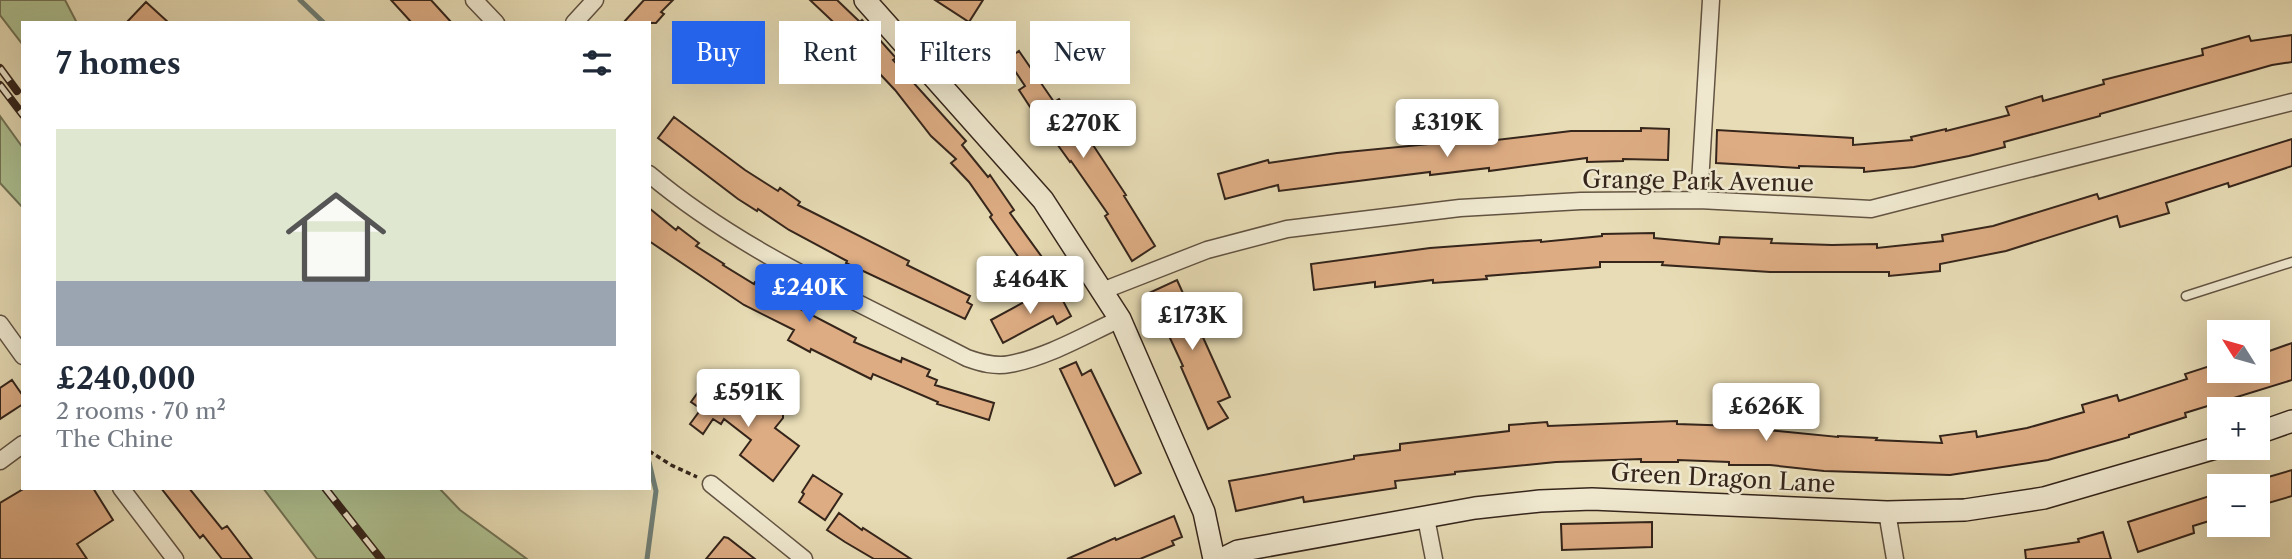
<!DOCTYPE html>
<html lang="en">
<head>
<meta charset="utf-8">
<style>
	body { margin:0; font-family:"Libre Caslon Text",serif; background:#f2f2f3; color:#1f2937; height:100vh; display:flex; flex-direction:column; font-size:26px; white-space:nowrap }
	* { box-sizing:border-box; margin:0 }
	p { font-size:23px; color:#747a83 }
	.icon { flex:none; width:38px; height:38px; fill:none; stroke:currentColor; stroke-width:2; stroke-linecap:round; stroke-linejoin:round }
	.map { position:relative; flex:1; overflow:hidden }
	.sheet { position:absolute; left:21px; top:21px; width:630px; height:469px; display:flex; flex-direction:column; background:#fff; border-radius:0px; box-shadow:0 7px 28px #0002 }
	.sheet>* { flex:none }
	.hud { position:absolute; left:672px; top:21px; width:665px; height:63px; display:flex; gap:14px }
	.needle { width:46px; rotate:307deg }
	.buttons { position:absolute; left:2207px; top:320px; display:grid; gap:14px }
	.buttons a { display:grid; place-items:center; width:63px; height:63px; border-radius:0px; background:#fff; box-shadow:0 7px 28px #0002; font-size:35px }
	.price { position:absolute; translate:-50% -60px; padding:0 16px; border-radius:7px; background:#fff; color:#222; font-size:23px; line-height:46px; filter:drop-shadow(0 2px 4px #0008) }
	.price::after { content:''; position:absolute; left:50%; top:42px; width:21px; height:16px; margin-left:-10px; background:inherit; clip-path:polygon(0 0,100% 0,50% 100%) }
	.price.current { background:#2563eb; color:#fff }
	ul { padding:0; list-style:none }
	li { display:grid; align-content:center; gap:14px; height:371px; padding:0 35px }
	li span { display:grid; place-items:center; height:217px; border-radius:0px; color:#555 }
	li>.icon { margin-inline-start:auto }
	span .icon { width:126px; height:126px; fill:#fffc; stroke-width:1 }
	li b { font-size:30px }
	h2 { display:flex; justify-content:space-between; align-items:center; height:84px; padding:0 35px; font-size:30px }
	.tag { padding:0 24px; border-radius:0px; background:#fff; box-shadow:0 7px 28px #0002; font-size:24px; line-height:63px }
	.tag.current { background:#2563eb; color:#fff }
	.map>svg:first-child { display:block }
</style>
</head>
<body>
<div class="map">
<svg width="2292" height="559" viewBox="0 0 2292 559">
	<rect width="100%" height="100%" fill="#e7dcb5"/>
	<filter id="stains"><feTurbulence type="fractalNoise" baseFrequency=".00286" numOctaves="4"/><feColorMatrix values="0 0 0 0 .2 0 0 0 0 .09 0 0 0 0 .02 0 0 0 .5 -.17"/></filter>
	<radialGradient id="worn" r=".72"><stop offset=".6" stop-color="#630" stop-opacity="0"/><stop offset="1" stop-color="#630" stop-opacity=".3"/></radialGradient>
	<!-- green -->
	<path fill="#afc292" stroke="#727456" stroke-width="2" d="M0,0H65L77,23H23V45L0,15Z
		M0,116L23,148V208L0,183Z
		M263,488H439L460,510L527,559H317Z"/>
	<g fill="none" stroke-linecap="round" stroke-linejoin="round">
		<!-- stream -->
		<path stroke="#707f76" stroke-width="5" d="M300,0L324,23
			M647,559L656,491L649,462"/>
	</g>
	<!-- building -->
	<path fill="#ddac83" stroke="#35251b" stroke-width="2" d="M391,0H431L452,23H412Z
		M644,0H673L661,12L664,14L656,23H623Z
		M810,0H837L860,22L862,20L896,58L893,60L966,141L962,145L988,177L990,175L1014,210L1010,213L1047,264L1031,275L990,217L992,215L969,182L951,163L956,159L931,136L895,90L879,73L877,75L843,37L846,34Z
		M935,0H983L969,22Z
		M146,2L169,23H126Z
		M2292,35V62L2272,65L2100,114V116L2004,142L2005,147L1969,156L1914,167L1864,172V168L1799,166V168L1716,163L1717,130L1853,138V145L1912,140L1911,137L1946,129V131L2009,115L2006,107L2042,96L2043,101L2104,84L2103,80L2203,55L2202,49L2249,36L2251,41Z
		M1019,51L1054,102L1059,99L1093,145L1126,195L1124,196L1155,246L1132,261L1105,216L1108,214L1071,161L1070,162L1047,130L1044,132L1034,118L1036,116L1019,90L1025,86L1007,59Z
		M674,117L745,170L778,191L780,188L800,202L798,205L909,261L907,265L970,296L967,302L972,305L965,319L846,263L847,261L789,230L758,209L757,211L738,199L658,138Z
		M1641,128L1669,129L1668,160L1623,159V161L1587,162V158L1489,171V168L1430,175V172L1279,191L1278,185L1225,199L1218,174L1268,160L1269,163L1337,153L1470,140L1471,143L1571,131H1641Z
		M2292,139V166L2229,187L2228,183L2166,203L2169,213L2120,227L2117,216L2006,251L1940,264V271L1889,276V272H1770L1662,265L1663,262H1600V267L1486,276L1487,279L1433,283V280L1375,287V282L1314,290L1311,264L1430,248L1541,240V242L1602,236V234L1654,233V238L1719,244L1720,237L1772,239L1771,243L1832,245L1877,244V248L1943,241L1942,235L1993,226L2097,194L2099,199Z
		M649,208L676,230L678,227L699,243L696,246L724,264L723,265L754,284L755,282L779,294L777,297L856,338L854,342L901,362L902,358L930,370L927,376L937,380L935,385L994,403L989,420L937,404L938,402L873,374L871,379L811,349L810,352L788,340L794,330L744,305L649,241Z
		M1177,280L1230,397L1218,402L1228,418L1208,429L1181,367L1183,366L1149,293Z
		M1046,290L1052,301L1061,297L1071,316L1057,324L1053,316L1003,343L991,320Z
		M2292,343V380L2185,413L2186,417L2129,435V437L2048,460L1950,475L1824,471L1770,465H1729V462L1678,460V462H1641V459L1556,462L1455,472V474L1395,481L1396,488L1304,502L1303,497L1236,511L1229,481L1354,459V456L1400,450V444L1509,431V425L1547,422L1548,426L1677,421V424L1768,427V430L1838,437V436L1877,438L1876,440L1942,443L1940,436L1976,431L1977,437L2027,428L2084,412L2082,405L2117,395L2119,401L2187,379L2185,374L2219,363V371H2258V355Z
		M1076,362L1082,375L1091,370L1141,473L1115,486L1060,369Z
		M12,380L23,396V404L0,419V388Z
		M704,384L719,395L723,391L754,412L774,403L783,409V418L775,428L799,446L773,481L740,455L751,440L724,419L721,424L713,419L703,434L690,424L701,409L691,402Z
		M2292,470V496L2258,506V480Z
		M813,475L842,494L825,520L799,502L804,494L802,492Z
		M25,488H93L113,520L77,544L87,559H0V503Z
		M161,488H189L222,529L227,526L252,559H222L203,535L200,538Z
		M2219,493V518L2193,526L2194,533L2138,552L2128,522Z
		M839,513L862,530L863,528L911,559H874L845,542L827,530Z
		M1174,516L1182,537L1172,541L1174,545L1140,559H1067L1115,538L1116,540Z
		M1652,522V547L1562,550L1561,524Z
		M2103,532L2111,559H2026L2025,550L2079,542L2078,539Z
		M724,537L728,538L755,559H706Z"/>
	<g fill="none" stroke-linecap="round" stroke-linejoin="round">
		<!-- lane casing -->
		<g stroke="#625342" stroke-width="11">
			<path id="lane" d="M2186,296L2292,262"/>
		</g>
		<!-- street casing -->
		<g stroke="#625342" stroke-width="19">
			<path id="street" d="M474,0L496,23
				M574,23L595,0
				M649,174C743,253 859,302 967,358C981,363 995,367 1010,364C1048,357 1085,335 1120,319
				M1699,200L1711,0
				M1102,291L1207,250L1287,229L1460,208L1581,201L1699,200L1871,209L2292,102
				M0,324L23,356
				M0,461L23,444
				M711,484L804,559
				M121,488L175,559
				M1887,512L1895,559
				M1426,518L1434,559"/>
		</g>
		<!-- secondary casing -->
		<g stroke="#35251b" stroke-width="24">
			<path id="secondary" d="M865,0L1043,200L1120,319L1204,512L1214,559
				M2258,433L2292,421
				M1222,559L1238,551L1475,508L1540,501L1592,499L1887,512L1965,510L2044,498L2219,447"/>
		</g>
		<!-- path -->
		<path stroke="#35251b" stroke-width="3.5" stroke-dasharray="5 3.5" stroke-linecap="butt" d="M649,451L671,465L697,477"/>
		<!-- lane -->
		<use href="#lane" stroke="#efe8cf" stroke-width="8"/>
		<!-- street -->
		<use href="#street" stroke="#efe8cf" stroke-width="16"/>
		<!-- secondary -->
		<use href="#secondary" stroke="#efe8cf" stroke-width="21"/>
		<!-- rail casing -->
		<g stroke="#35251b" stroke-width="8">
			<path id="rail" d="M0,68L17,91
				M0,85L23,115
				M325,488L381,559"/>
		</g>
		<!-- rail -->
		<use href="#rail" stroke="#efe8cf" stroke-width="5" stroke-dasharray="16" stroke-linecap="butt"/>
	</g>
	<g text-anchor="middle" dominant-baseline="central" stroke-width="5" stroke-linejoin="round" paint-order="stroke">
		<!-- street labels -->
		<g font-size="24" fill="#35251b" stroke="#efe8cf">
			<text transform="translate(1698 181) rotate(1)">Grange Park Avenue</text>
			<text transform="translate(1723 478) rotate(3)">Green Dragon Lane</text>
		</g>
	</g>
	<rect width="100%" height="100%" filter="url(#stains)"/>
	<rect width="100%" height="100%" fill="url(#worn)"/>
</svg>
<div class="buttons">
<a><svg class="needle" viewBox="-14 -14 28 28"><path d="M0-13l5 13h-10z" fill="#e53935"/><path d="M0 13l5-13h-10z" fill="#747a83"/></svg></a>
<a>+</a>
<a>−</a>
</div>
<b class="price" style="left:1447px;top:159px">£319K</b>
<b class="price" style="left:1083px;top:160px">£270K</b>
<b class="price" style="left:1030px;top:316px">£464K</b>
<b class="price current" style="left:809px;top:324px">£240K</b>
<b class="price" style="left:1192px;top:352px">£173K</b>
<b class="price" style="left:748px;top:429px">£591K</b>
<b class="price" style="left:1766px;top:443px">£626K</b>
<div class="hud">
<a class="tag current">Buy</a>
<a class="tag">Rent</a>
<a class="tag">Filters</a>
<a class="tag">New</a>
</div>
<section class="sheet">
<h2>7 homes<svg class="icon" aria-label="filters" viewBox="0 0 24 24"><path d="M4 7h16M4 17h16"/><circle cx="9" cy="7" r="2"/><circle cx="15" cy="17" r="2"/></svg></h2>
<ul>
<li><span style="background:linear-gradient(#dfe7d0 70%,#9aa5b1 0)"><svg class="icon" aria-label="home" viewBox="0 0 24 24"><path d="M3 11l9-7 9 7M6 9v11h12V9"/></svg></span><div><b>£240,000</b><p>2 rooms · 70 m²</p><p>The Chine</p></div></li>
</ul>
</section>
</div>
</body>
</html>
